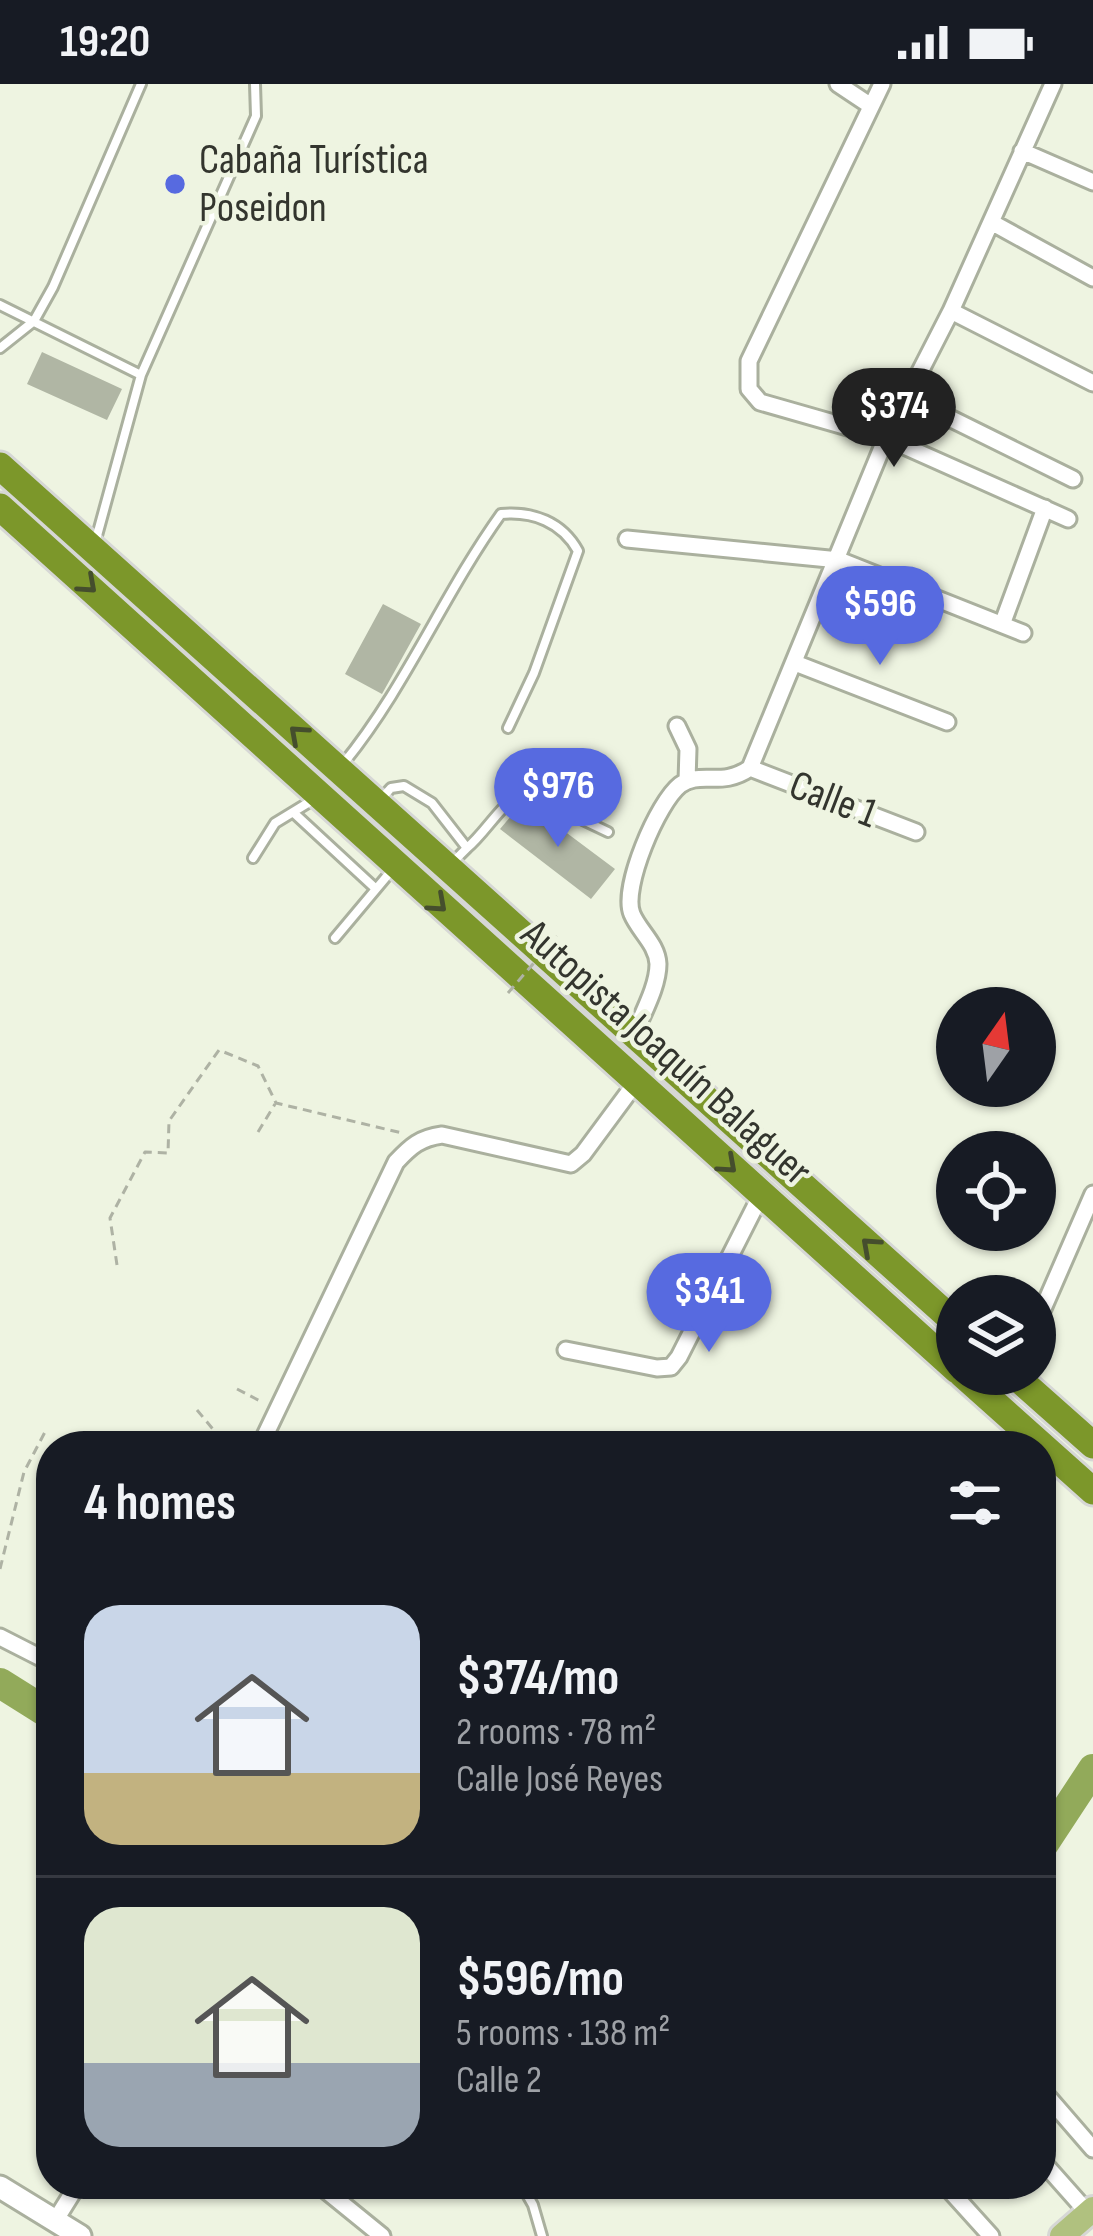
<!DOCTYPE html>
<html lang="en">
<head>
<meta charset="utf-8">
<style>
	body { margin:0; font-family:"Sofia Sans Condensed",sans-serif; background:#242831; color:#f1f3f6; height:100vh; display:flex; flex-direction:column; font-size:45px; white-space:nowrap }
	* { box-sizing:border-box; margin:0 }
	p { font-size:39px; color:#9ea1a6 }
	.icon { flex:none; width:66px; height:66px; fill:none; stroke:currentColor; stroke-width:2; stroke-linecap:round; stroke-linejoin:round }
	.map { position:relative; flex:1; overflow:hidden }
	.side { position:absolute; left:36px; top:1347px; width:1020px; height:768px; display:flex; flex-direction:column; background:#171b24; border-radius:48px; box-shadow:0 3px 9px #0004 }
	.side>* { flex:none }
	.needle { width:78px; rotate:14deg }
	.tools { position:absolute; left:936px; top:903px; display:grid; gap:24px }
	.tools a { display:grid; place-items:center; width:120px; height:120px; border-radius:50%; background:#171b24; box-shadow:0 3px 9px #0004; font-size:60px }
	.price { position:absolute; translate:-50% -102px; padding:0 27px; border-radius:42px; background:#576ae0; color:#fff; font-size:39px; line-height:78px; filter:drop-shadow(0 3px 6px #0008) }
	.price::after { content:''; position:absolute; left:50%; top:72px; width:36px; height:27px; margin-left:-18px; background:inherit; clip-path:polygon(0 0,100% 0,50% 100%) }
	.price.active { background:#222; color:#fff }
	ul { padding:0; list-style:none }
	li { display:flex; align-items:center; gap:36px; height:300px; padding:0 48px }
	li+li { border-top:3px solid #363941 }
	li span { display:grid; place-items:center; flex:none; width:336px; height:240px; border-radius:36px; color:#555 }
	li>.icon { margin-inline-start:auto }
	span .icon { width:144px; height:144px; fill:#fffc; stroke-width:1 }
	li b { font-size:51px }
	h2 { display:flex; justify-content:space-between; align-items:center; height:144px; padding:0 48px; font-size:51px }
	.status { display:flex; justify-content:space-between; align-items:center; height:84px; padding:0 60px; background:#171b24; direction:ltr }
	.status svg { height:33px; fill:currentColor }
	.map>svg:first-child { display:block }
</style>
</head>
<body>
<div class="status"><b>19:20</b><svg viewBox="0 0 49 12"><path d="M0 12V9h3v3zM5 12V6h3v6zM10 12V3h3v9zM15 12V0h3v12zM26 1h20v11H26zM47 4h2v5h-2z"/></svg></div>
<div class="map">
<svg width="1093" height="2152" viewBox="0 0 1093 2152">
	<rect width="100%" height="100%" fill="#eef4e1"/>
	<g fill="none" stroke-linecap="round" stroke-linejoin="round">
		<!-- river -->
		<path stroke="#92aa5a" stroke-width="30" d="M0,1599L51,1631
			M1041,1764L1093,1685"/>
	</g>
	<!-- building -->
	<path fill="#b0b6a4" d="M42,268L122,305L107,336L27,300Z
		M383,520L421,540L382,610L345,590Z
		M524,717L615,785L591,815L500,745Z"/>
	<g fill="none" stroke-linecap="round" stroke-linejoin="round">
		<!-- service casing -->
		<g stroke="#aab09e" stroke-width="14">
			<path id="service" d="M0,221L141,291
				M0,264L34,237L53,203L141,0
				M95,459L141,291L256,32L255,0
				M343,680C406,603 443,511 501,430C533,427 562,438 578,467L534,589L508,644
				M380,716L391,704L404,702L432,719L467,764L452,779
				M295,730L375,804
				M467,764C487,747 501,719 524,708L608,748
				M253,774L275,739L316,714
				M335,854L392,786
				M391,2100L423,2107L437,2100
				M521,2100L533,2121L542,2152"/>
		</g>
		<!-- minor casing -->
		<g stroke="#aab09e" stroke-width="21">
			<path id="minor" d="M838,0L871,22
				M882,0L749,277V305L760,318L886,354L1068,435
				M1022,67L1093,98
				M991,138L1093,194
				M951,227L1093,299
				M907,313L1073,395
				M627,455L839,476L1023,549
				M1003,538L1045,424
				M795,579L947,638
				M677,642L688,665L687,697
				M750,684L916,748
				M634,951C642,930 658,903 658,880C657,860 639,847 632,830C621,804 658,718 680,701C700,686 722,704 750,684L886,354L951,227L1053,0
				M1035,1243L1093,1110
				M566,1266L657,1284L671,1283L679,1273L761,1111
				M260,1362L396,1078C411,1062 420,1054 442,1051L571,1080L583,1070L637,997
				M0,1553L51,1579
				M1041,2005L1093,2065
				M1041,2076L1088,2129
				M318,2100L382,2152
				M944,2100L991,2152
				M55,2137L78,2100"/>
		</g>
		<!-- secondary casing -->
		<g stroke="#aab09e" stroke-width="27">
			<path id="secondary" d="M0,2103L80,2152"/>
		</g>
		<!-- primary casing -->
		<g stroke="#d6d7d5" stroke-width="30">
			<path id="primary" d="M1062,2152L1093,2125"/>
		</g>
		<!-- motorway casing -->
		<g stroke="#d6d7d5" stroke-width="33">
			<path id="motorway" d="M0,382L957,1240
				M0,423L957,1286
				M962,1290L1093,1407
				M1013,1290L1093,1361"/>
		</g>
		<!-- path -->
		<path stroke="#aeb2a4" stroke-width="3" stroke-dasharray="9 6" stroke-linecap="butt" d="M258,1048L275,1020
			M117,1181L110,1134L145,1068L168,1069L169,1037L219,966L258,982L276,1019L402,1049
			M237,1305L262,1318
			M197,1326L227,1362
			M0,1485L24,1388L46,1346"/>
		<!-- service -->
		<use href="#service" stroke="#fff" stroke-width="8"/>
		<!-- minor -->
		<use href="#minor" stroke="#fff" stroke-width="15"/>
		<!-- secondary -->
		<use href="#secondary" stroke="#fff" stroke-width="21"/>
		<!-- primary -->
		<use href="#primary" stroke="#b0c17f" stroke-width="24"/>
		<!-- motorway -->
		<use href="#motorway" stroke="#7c972a" stroke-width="27"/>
		<!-- path-bridge -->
		<path stroke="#aeb2a4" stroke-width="3" stroke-dasharray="9 6" stroke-linecap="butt" d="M508,909L557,852"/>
	</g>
	<!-- one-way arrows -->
	<defs><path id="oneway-chevron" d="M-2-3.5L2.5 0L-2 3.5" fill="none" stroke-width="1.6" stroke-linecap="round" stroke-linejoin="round" transform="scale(3)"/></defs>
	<g stroke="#454e2d">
		<use href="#oneway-chevron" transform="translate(88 501) rotate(42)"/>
		<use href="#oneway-chevron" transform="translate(298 650) rotate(-138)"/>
		<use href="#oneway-chevron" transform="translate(438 820) rotate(42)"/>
		<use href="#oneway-chevron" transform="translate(728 1081) rotate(42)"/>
		<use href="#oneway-chevron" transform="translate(870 1162) rotate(-138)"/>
	</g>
	<!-- markers -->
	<circle fill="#576ae0" stroke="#eef4e1" stroke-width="4.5" cx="175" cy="100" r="12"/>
	<g text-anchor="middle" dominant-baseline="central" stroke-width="9" stroke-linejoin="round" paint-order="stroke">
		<!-- poi labels -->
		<g font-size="42" fill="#33352e" stroke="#eef4e1" text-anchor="start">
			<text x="199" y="76">Cabaña Turística<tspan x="199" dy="48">Poseidon</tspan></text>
		</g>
		<!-- street labels -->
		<g font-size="42" fill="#33352e" stroke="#eef4e1">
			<text transform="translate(833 716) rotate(21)">Calle 1</text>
			<text transform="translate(666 969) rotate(42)">Autopista Joaquín Balaguer</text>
		</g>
	</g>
</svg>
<div class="tools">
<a><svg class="needle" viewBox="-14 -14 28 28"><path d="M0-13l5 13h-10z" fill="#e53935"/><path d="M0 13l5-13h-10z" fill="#9ea1a6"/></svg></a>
<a><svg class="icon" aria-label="locate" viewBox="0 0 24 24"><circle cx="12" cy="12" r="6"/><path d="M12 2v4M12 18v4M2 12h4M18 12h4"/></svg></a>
<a><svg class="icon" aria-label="layers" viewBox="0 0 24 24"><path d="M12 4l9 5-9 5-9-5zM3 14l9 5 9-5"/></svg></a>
</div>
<b class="price active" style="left:894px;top:386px">$374</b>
<b class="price" style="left:880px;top:584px">$596</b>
<b class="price" style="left:558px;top:766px">$976</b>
<b class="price" style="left:709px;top:1271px">$341</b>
<section class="side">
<h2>4 homes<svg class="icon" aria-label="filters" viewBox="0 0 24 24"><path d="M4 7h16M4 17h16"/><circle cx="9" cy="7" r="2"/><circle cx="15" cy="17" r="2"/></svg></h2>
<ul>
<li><span style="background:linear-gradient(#c9d6e8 70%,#c2b280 0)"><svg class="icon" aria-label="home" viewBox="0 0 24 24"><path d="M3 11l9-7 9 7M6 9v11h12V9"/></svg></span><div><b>$374/mo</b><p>2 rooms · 78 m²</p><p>Calle José Reyes</p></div></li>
<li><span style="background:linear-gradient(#dfe7d0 65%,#9aa5b1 0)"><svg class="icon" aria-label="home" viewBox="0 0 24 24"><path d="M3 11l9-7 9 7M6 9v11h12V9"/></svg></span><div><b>$596/mo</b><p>5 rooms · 138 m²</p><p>Calle 2</p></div></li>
</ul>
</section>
</div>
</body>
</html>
